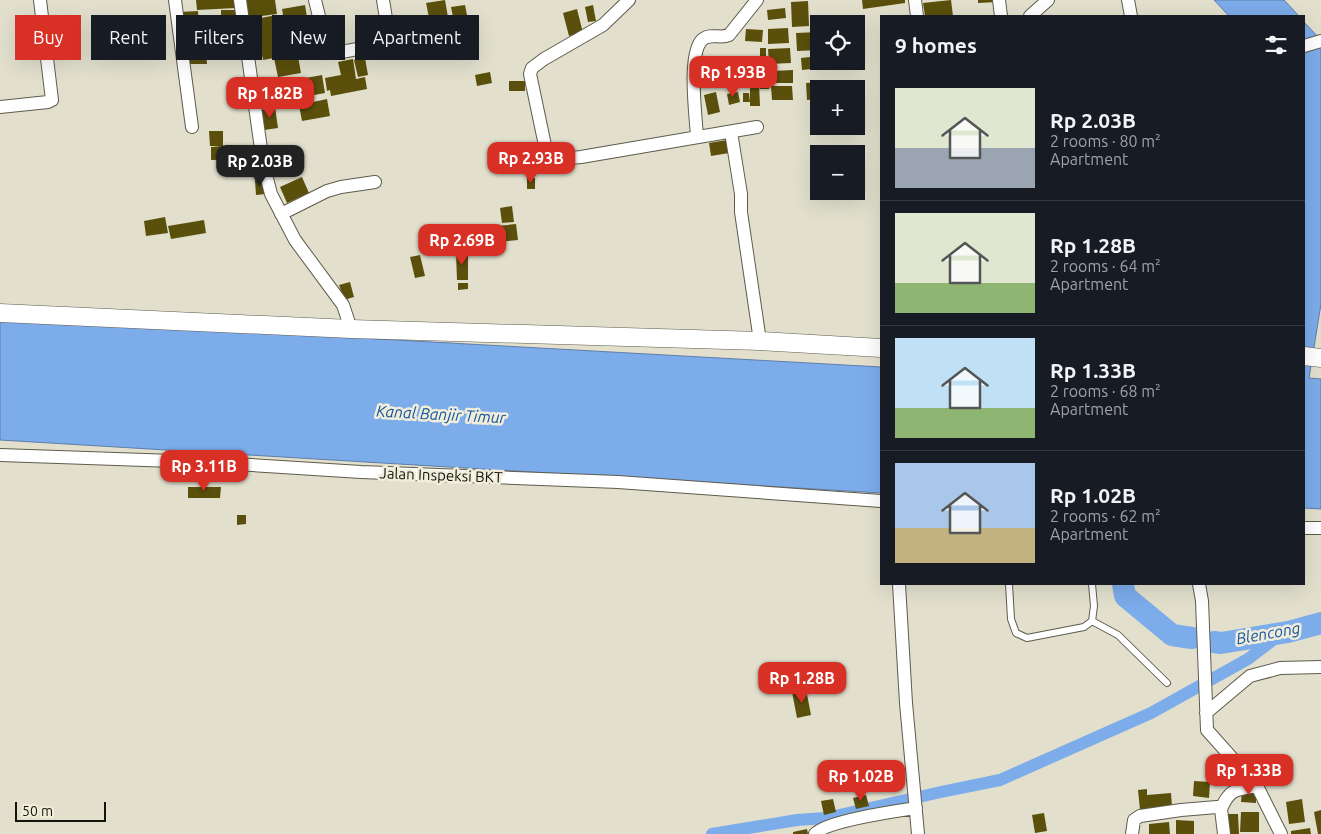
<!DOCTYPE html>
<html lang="en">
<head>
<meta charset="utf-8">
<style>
	body { margin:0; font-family:Ubuntu,sans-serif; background:#20242c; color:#f1f3f6; height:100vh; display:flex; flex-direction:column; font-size:19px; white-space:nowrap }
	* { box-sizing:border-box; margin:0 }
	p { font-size:16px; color:#9ea1a6 }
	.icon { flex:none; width:28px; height:28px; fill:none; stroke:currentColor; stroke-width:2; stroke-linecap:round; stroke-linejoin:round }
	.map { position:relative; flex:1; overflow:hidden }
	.side { position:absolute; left:880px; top:15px; width:425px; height:570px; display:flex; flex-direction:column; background:#171b24; border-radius:0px; box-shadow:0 5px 20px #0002 }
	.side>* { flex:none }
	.guide { position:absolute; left:15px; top:15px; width:475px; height:45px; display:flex; gap:10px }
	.controls { position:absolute; left:810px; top:15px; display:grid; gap:10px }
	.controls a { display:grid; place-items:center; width:55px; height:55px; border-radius:0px; background:#171b24; box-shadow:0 5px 20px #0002; font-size:25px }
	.scale { position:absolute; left:15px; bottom:12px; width:91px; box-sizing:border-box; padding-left:5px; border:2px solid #14130d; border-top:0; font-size:14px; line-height:18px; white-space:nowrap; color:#14130d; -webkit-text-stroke:4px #f0edda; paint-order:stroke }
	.price { position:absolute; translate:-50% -42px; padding:0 11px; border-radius:10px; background:#d93025; color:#fff; font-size:16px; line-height:32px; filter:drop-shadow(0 1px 2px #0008) }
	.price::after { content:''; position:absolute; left:50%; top:30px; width:15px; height:11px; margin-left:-8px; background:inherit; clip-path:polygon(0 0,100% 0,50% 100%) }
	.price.current { background:#222; color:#fff }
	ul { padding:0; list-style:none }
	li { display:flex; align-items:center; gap:15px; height:125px; padding:0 15px }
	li+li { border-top:1px solid #363941 }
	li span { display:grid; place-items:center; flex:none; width:140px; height:100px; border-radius:0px; color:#555 }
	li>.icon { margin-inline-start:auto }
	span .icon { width:60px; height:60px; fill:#fffc; stroke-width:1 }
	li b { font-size:21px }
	h2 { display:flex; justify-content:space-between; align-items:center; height:60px; padding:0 15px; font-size:21px }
	.chip { padding:0 18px; border-radius:0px; background:#171b24; box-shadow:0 5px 20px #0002; font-size:18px; line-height:45px }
	.chip.current { background:#d93025; color:#fff }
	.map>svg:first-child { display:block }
</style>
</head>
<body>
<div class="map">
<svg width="1321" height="834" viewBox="0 0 1321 834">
	<rect width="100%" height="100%" fill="#e2e0cd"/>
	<!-- water -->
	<path fill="#7cacea" stroke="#5d7ea8" d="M1214,0H1284L1299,16H1229Z
		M1304,22L1321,40V304L1309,378L1321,379V509L1304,508Z
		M0,318L881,367V493L0,440Z"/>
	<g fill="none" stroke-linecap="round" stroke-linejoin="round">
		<!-- canal -->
		<path stroke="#7cacea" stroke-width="12" d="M712,834L797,820L826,818L941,792L1000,780L1151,713L1248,659L1282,633"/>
		<!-- river -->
		<path stroke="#7cacea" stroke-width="22" d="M1123,584L1125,596L1172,635L1192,638
			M1214,642L1221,643L1288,632L1321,623"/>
	</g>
	<!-- building -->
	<path fill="#5a500c" d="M196,0H236V8L197,10Z
		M245,0H275L277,14L247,18Z
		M445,0L449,23L431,27L426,3Z
		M862,0H905V3L863,9Z
		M951,0L953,16H925L923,3Z
		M978,0H997V2L978,3Z
		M808,1L809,26L792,27L791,2Z
		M305,5L308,23L285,27L282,9Z
		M465,5L470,30L456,32L451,7Z
		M593,5L596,21L588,22L585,7Z
		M785,8L786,18L768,20L767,10Z
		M577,9L583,33L569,36L563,13Z
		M221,10H240V24L221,25L222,48H204L202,18H221Z
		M198,11L199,26L181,27L180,12Z
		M277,15L283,54L297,51L301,73L278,77L274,58L263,60L255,19Z
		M242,27L243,46H226L225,28Z
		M304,27L306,43L287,46L284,30Z
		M201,28L202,47L184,48L183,29Z
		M788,28L789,43L768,44V29Z
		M746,29L763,30L762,42L745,41Z
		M818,32L819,50L797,51L796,33Z
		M760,48H766V63H760Z
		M790,48L791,63L769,64L768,49Z
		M188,51H206L207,64H188Z
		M819,56L821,68L802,70L801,58Z
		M365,58L368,75L358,77L354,60Z
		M353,59L356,79L365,77L367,89L331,96L330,90L327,91L325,78L341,75L338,62Z
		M793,70V83H772V71Z
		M490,72L492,83L477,86L475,75Z
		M761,72H770L769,89H760Z
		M322,75L325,93L298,98L295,80Z
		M509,81H525V91H509Z
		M823,82L824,89H819V99L807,100L806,83Z
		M750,83H759L760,106H750Z
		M771,86H792L793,100H772Z
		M716,92L720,112L708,115L704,95Z
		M738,92L740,102L729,105L727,94Z
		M743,93H749L750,102H743Z
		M327,99L330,116L302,121L299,105Z
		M275,107L278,128L264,130L261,110Z
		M209,131H223V146H210Z
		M727,140L729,153L711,156L709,143Z
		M222,146L223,157V146H258V159L211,160V147Z
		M539,157L541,168L524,171L522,160Z
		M302,177L309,193L287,203L280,187Z
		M527,178H535V189H527Z
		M264,179L266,194L256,195L255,180Z
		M512,206L514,222L502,223L500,208Z
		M165,217L168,233L146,236L144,221Z
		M204,220L206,233L171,239L168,226Z
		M516,224L518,240L499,242L497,226Z
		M479,230L480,246L457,248L456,232Z
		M456,253H468V280H457Z
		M420,255L425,276L415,278L410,257Z
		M350,282L354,297L344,300L339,285Z
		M458,283H468V289L458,290Z
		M188,487H221L220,498H188Z
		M237,515H246V524L237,525Z
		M806,689L811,715L797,718L792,692Z
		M1194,781L1210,782L1209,798L1193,796Z
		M1147,789V795L1171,793L1172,807L1140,810L1138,790Z
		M1242,790H1256V803L1241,802Z
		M866,795L869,806L856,809L853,798Z
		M833,799L836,812L824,815L821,801Z
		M1302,799L1305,822L1289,824L1286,802Z
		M1321,810V834H1318L1314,812Z
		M1241,812H1259V832H1240Z
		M1044,813L1047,831L1035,833L1032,815Z
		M1227,814H1238L1239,834H1227Z
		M1176,820L1194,821V834H1176Z
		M1169,822L1170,834H1149V824Z
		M1310,828L1311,834H1291V831Z
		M807,829L808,834H793V832Z"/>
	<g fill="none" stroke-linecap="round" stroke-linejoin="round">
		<!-- lane casing -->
		<g stroke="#5e5b4c" stroke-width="8">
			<path id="lane" d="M1009,584L1011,619L1016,633L1027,638L1084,627L1092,621L1118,635L1167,683
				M1092,621L1094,606L1092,584"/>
		</g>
		<!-- street casing -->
		<g stroke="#5e5b4c" stroke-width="14">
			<path id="street" d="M175,0L192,127
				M240,0L263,163L271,194L295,240L343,305L351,329
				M315,0L328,53H336L453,31
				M383,0L390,43
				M629,0L603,25L544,59L532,68L530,74L547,155L560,159L581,157L757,127
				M915,0L917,16
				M999,0L1001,16
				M1128,0L1131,16
				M1030,16L1048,0
				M1304,46L1321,41
				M0,107L48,102L52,100L40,0
				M731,132L741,194V212L760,341
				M697,137C696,117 687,52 703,39C711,33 720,39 729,35L757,0
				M281,214L327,191L341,187L375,182
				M0,455L203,462L361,472L618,482L881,501
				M1304,528H1321
				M899,584L906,703L918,834
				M1199,584L1202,601L1207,730L1257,786L1281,834
				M1206,713L1250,676L1280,668L1321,667
				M1221,809C1230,788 1236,790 1257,786
				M815,834C826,821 896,811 916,808
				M1132,834L1134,820L1140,816L1181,810L1217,807L1221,809L1224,834"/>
		</g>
		<!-- secondary casing -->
		<g stroke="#5e5b4c" stroke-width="19">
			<path id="secondary" d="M0,313L351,329L760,341L881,348
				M1304,356L1321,358"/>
		</g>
		<!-- lane -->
		<use href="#lane" stroke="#fff" stroke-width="6"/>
		<!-- street -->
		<use href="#street" stroke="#fff" stroke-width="12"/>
		<!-- secondary -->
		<use href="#secondary" stroke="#fff" stroke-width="18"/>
	</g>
	<g text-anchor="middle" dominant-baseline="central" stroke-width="5" stroke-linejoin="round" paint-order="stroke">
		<!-- street labels -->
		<g font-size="15" fill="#14130d" stroke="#f0edda">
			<text transform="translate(441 475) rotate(2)">Jalan Inspeksi BKT</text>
		</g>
		<!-- water labels -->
		<g font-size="16" font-style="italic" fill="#1757a0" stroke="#f0edda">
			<text transform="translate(441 414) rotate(3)">Kanal Banjir Timur</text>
			<text transform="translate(1268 633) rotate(-10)">Blencong</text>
		</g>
	</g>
</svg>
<div class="controls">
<a><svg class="icon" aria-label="locate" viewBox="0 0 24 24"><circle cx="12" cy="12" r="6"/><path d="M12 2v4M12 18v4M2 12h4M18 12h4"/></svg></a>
<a>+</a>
<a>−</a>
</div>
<div class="scale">50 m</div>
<b class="price" style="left:733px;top:98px">Rp 1.93B</b>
<b class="price" style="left:270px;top:119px">Rp 1.82B</b>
<b class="price" style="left:531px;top:184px">Rp 2.93B</b>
<b class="price current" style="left:260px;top:187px">Rp 2.03B</b>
<b class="price" style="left:462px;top:266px">Rp 2.69B</b>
<b class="price" style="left:204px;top:492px">Rp 3.11B</b>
<b class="price" style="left:802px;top:704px">Rp 1.28B</b>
<b class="price" style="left:1249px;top:796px">Rp 1.33B</b>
<b class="price" style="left:861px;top:802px">Rp 1.02B</b>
<div class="guide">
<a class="chip current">Buy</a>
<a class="chip">Rent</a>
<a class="chip">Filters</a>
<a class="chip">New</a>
<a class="chip">Apartment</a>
</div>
<section class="side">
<h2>9 homes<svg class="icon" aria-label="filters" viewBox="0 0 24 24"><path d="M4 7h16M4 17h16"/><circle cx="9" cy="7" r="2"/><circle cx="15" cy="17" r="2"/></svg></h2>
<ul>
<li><span style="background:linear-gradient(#dfe7d0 60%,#9aa5b1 0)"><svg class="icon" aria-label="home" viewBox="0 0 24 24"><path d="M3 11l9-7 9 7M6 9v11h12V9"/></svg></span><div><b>Rp 2.03B</b><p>2 rooms · 80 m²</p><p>Apartment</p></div></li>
<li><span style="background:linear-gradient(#dfe7d0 70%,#8fb573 0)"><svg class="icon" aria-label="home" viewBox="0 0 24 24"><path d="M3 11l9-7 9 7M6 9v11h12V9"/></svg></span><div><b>Rp 1.28B</b><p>2 rooms · 64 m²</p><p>Apartment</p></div></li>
<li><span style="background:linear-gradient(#bfe0f5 70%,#8fb573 0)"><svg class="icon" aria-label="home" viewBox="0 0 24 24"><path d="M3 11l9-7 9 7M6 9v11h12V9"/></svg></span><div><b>Rp 1.33B</b><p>2 rooms · 68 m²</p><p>Apartment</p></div></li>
<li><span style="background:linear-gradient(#a9c7e8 65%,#c2b280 0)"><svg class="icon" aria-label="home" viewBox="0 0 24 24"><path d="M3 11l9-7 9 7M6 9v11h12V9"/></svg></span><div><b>Rp 1.02B</b><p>2 rooms · 62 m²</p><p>Apartment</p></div></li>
</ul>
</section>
</div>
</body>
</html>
